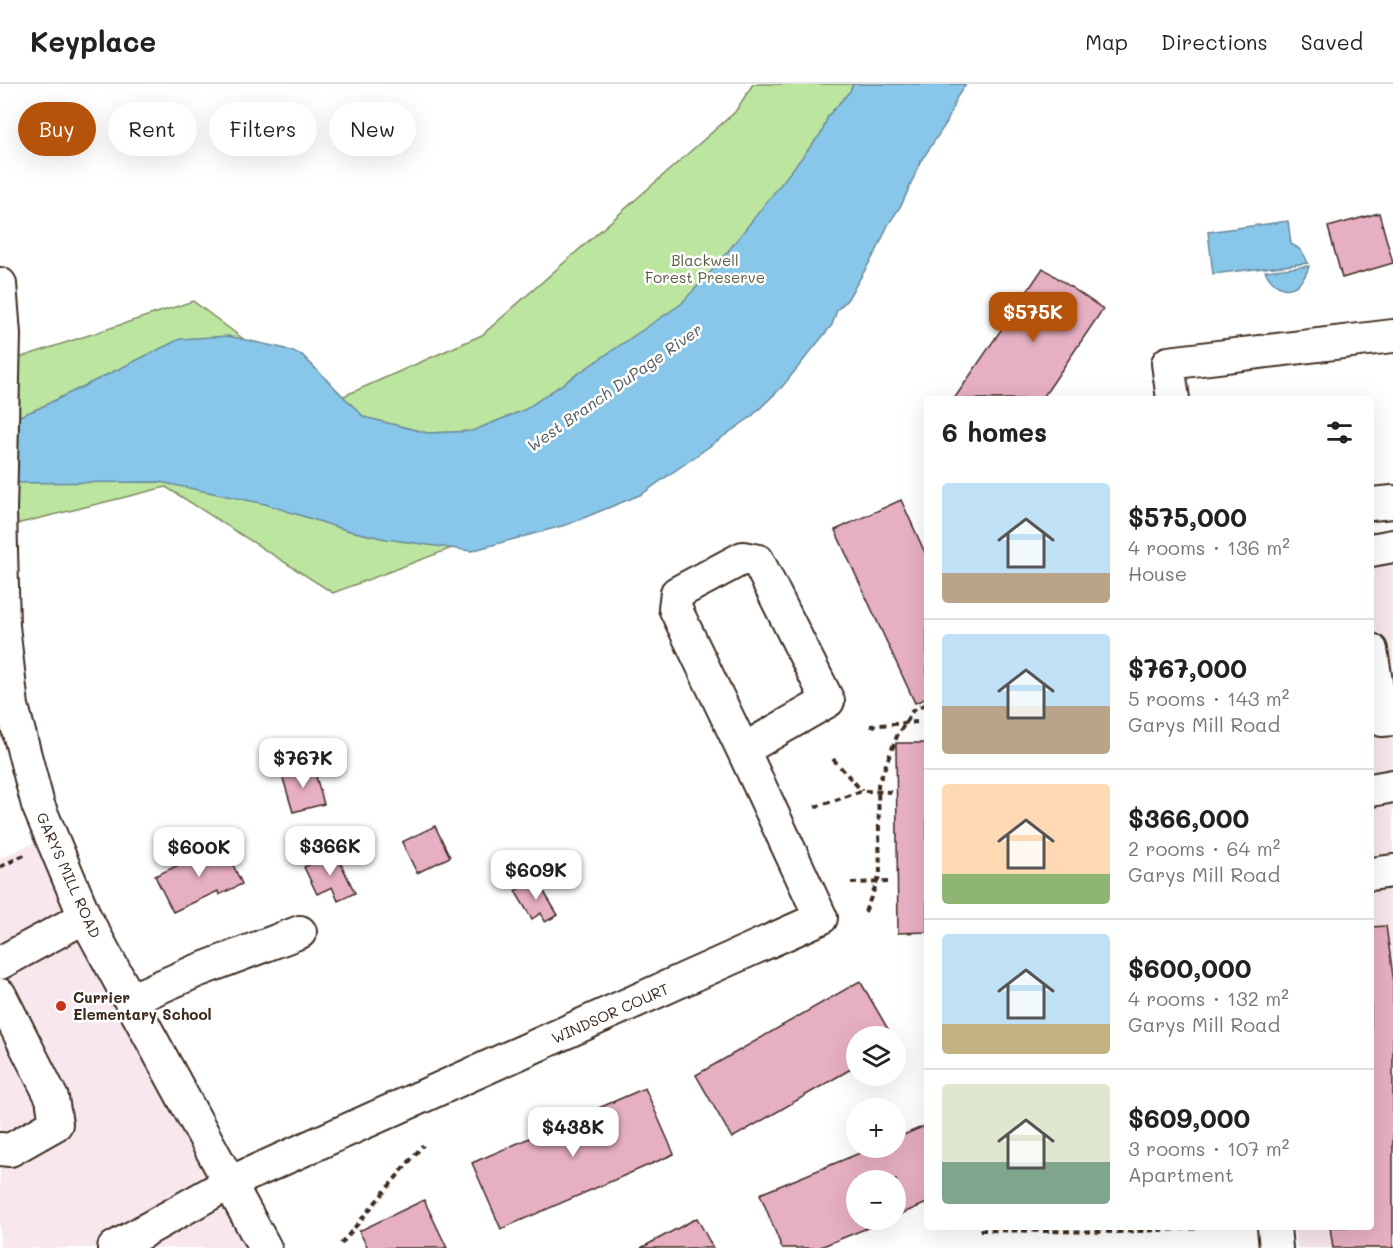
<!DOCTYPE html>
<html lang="en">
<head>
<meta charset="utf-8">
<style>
	body { margin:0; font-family:Mali,sans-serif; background:#f6f6f6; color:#222; height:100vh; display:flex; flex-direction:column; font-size:22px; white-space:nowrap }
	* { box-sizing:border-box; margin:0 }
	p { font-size:20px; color:#767676 }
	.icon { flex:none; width:33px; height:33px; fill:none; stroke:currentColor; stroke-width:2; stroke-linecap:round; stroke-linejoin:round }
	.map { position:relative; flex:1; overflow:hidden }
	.sheet { position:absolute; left:924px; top:312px; width:450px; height:834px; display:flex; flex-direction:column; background:#fff; border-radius:6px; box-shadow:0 6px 24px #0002 }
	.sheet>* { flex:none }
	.hud { position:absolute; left:18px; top:18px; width:570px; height:54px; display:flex; gap:12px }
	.fabs { position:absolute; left:846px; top:942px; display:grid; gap:12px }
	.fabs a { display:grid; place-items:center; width:60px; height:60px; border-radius:50%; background:#fff; box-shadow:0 6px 24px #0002; font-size:30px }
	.price { position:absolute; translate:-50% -51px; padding:0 14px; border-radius:12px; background:#fff; color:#222; font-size:20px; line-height:39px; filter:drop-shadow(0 2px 3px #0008) }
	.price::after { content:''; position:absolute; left:50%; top:36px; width:18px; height:14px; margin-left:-9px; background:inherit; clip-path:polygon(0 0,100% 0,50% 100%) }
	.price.selected { background:#b45309; color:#fff }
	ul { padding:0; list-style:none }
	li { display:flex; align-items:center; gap:18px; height:150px; padding:0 18px }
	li+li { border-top:2px solid #e0e0e0 }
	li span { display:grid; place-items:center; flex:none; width:168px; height:120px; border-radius:6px; color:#555 }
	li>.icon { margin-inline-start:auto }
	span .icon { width:72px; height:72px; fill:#fffc; stroke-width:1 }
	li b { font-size:26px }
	h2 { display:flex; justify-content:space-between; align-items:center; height:72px; padding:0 18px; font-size:26px }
	.chip { padding:0 21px; border-radius:27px; background:#fff; box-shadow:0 6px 24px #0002; font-size:21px; line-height:54px }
	.chip.selected { background:#b45309; color:#fff }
	header { display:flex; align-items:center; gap:36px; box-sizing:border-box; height:84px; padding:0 30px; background:#fff; border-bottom:2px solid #e0e0e0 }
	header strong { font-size:28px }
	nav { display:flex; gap:33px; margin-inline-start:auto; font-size:21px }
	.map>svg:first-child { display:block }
</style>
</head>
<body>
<header>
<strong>Keyplace</strong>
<nav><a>Map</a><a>Directions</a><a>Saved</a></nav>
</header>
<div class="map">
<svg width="1393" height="1164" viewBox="0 0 1393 1164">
	<rect width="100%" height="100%" fill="#fff"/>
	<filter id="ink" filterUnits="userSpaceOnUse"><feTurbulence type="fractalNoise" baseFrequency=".0167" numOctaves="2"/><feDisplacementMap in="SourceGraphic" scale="12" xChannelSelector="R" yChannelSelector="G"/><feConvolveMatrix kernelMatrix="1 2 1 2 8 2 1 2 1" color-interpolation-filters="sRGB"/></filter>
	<g filter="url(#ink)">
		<!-- built -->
		<path fill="#f8e7ed" d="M1393,452V1164H1297L1294,1143H1371V455Z
			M39,757L194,1069L247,1164H0V774Z"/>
		<!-- green -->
		<path fill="#bce5a0" stroke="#7c885f" stroke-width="1.5" d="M753,0H963L537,432L333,509L166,403L0,444V280L193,217L328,319L482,251L735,28Z"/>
		<!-- water -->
		<path fill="#88c7e9" stroke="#698898" stroke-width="1.5" d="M853,0H966L957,13L947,38L921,77L902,120L888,141L877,166L847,216L837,226L832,241L782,303L751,333L642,410L569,440L471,467L386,455L346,446L265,420L160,398L0,399V340L37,325L180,255L228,252L282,264L302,271L364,333L428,349L472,347L524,326L681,220L717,181L822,48L828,32L850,7Z
			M1288,137L1291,160C1301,165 1304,169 1308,179L1213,190L1208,148Z
			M1309,182C1301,209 1278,213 1265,187Z"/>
		<!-- building -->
		<path fill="#e7afc2" stroke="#3b2a1e" stroke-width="1.5" d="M1379,129L1393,179L1342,194L1328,143Z
			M1043,184L1103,225L1042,315H954Z
			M901,416L927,473V614L915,619L835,446Z
			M896,659H927V848L898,849Z
			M313,682L324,720L293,728L282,691Z
			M435,742L450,773L417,789L402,758Z
			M223,760L242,800L219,811L218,807L173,828L155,792Z
			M335,768L355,809L338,817L332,803L317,810L304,783Z
			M536,795L558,831L545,838L541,829L532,835L515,807Z
			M1386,842L1393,892V1164H1333L1330,1143H1371V843Z
			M860,897L892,952H856V982L732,1054L696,991Z
			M645,1004L674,1070L501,1145L472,1079Z
			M927,1041V1119L896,1132V1096H856V1136H887L818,1164H782L760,1110L872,1064H896V1054Z
			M424,1116L447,1164H368L359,1147Z
			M697,1134L713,1164H641Z"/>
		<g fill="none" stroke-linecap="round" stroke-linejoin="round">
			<!-- minor casing -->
			<g stroke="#3b2a1e" stroke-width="36">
				<path id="minor" d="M0,200L4,250L0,427L3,542L12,622L38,721L85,833L265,1164
					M1173,315L1168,279L1393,252
					M1371,420L1393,418
					M1371,466L1393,462
					M1371,566L1382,636L1393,635
					M1371,706L1393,702
					M1371,790L1393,787
					M0,879L85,833
					M0,911L52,1014L56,1040L10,1066L0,1065
					M130,916L194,888L300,848
					M1274,1143L1276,1164
					M114,1164L229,1099L821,834L743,666L828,617L758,477L743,474L677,509L675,524L743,666"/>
			</g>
			<!-- path -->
			<path stroke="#3b2a1e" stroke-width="4" stroke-dasharray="6 4.5" stroke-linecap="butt" d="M870,642L917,638
				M833,675L862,707
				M815,723L862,707L891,708
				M0,783L26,770
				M851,799L888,798
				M865,828L880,791L878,701L897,652L913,626L927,620
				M980,1146L1117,1148L1199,1144
				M341,1160L423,1061"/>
			<!-- minor -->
			<use href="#minor" stroke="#fff" stroke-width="32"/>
		</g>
	</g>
	<!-- markers -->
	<circle fill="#c8321e" stroke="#fff" stroke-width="2" cx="61" cy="922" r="6"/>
	<g text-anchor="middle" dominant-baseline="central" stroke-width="5" stroke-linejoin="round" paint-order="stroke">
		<!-- park labels -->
		<g font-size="15" fill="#5b593e" stroke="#fff">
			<text x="705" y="176">Blackwell<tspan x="705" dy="17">Forest Preserve</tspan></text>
		</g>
		<!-- street labels -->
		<g font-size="15" fill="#3b2a1e" stroke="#fff">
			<text transform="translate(69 791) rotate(66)">GARYS MILL ROAD</text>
			<text transform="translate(610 929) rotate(-24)">WINDSOR COURT</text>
		</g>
		<!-- poi labels -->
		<g font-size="15" font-weight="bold" fill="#3b2a1e" stroke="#fff" text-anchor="start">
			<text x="73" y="913">Currier<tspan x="73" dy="17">Elementary School</tspan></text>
		</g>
		<!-- water labels -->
		<g font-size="16" font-style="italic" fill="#52595b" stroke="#fff">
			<text transform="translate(614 303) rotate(-35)">West Branch DuPage River</text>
		</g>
	</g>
</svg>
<div class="fabs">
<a><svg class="icon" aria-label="layers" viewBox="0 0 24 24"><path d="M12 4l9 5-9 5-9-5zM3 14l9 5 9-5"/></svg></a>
<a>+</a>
<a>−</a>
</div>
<b class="price selected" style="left:1033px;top:259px">$575K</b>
<b class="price" style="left:303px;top:705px">$767K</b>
<b class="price" style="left:330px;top:793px">$366K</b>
<b class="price" style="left:199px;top:794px">$600K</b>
<b class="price" style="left:536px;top:817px">$609K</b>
<b class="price" style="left:573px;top:1074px">$438K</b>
<div class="hud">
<a class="chip selected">Buy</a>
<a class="chip">Rent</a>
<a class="chip">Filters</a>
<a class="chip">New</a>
</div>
<section class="sheet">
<h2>6 homes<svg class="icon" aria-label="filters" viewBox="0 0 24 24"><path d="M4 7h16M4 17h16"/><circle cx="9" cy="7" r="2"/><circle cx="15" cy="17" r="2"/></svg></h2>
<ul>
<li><span style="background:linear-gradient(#bfe0f5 75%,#b9a48a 0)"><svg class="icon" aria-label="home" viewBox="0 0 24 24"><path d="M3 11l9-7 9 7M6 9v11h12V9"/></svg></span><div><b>$575,000</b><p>4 rooms · 136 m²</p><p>House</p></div></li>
<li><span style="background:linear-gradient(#bfe0f5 60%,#b9a48a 0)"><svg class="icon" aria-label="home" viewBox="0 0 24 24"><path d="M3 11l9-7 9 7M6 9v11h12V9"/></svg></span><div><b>$767,000</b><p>5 rooms · 143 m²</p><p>Garys Mill Road</p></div></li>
<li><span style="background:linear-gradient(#ffd9b3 75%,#8fb573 0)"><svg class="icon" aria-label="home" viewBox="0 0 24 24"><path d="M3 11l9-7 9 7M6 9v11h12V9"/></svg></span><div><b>$366,000</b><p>2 rooms · 64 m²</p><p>Garys Mill Road</p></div></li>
<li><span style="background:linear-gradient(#bfe0f5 75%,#c2b280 0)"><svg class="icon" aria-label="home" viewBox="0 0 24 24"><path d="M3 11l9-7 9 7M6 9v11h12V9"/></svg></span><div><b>$600,000</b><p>4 rooms · 132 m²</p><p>Garys Mill Road</p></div></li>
<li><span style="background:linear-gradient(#dfe7d0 65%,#7fa58c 0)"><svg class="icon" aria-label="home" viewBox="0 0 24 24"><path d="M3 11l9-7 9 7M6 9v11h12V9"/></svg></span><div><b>$609,000</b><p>3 rooms · 107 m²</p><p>Apartment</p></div></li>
</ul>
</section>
</div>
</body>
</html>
